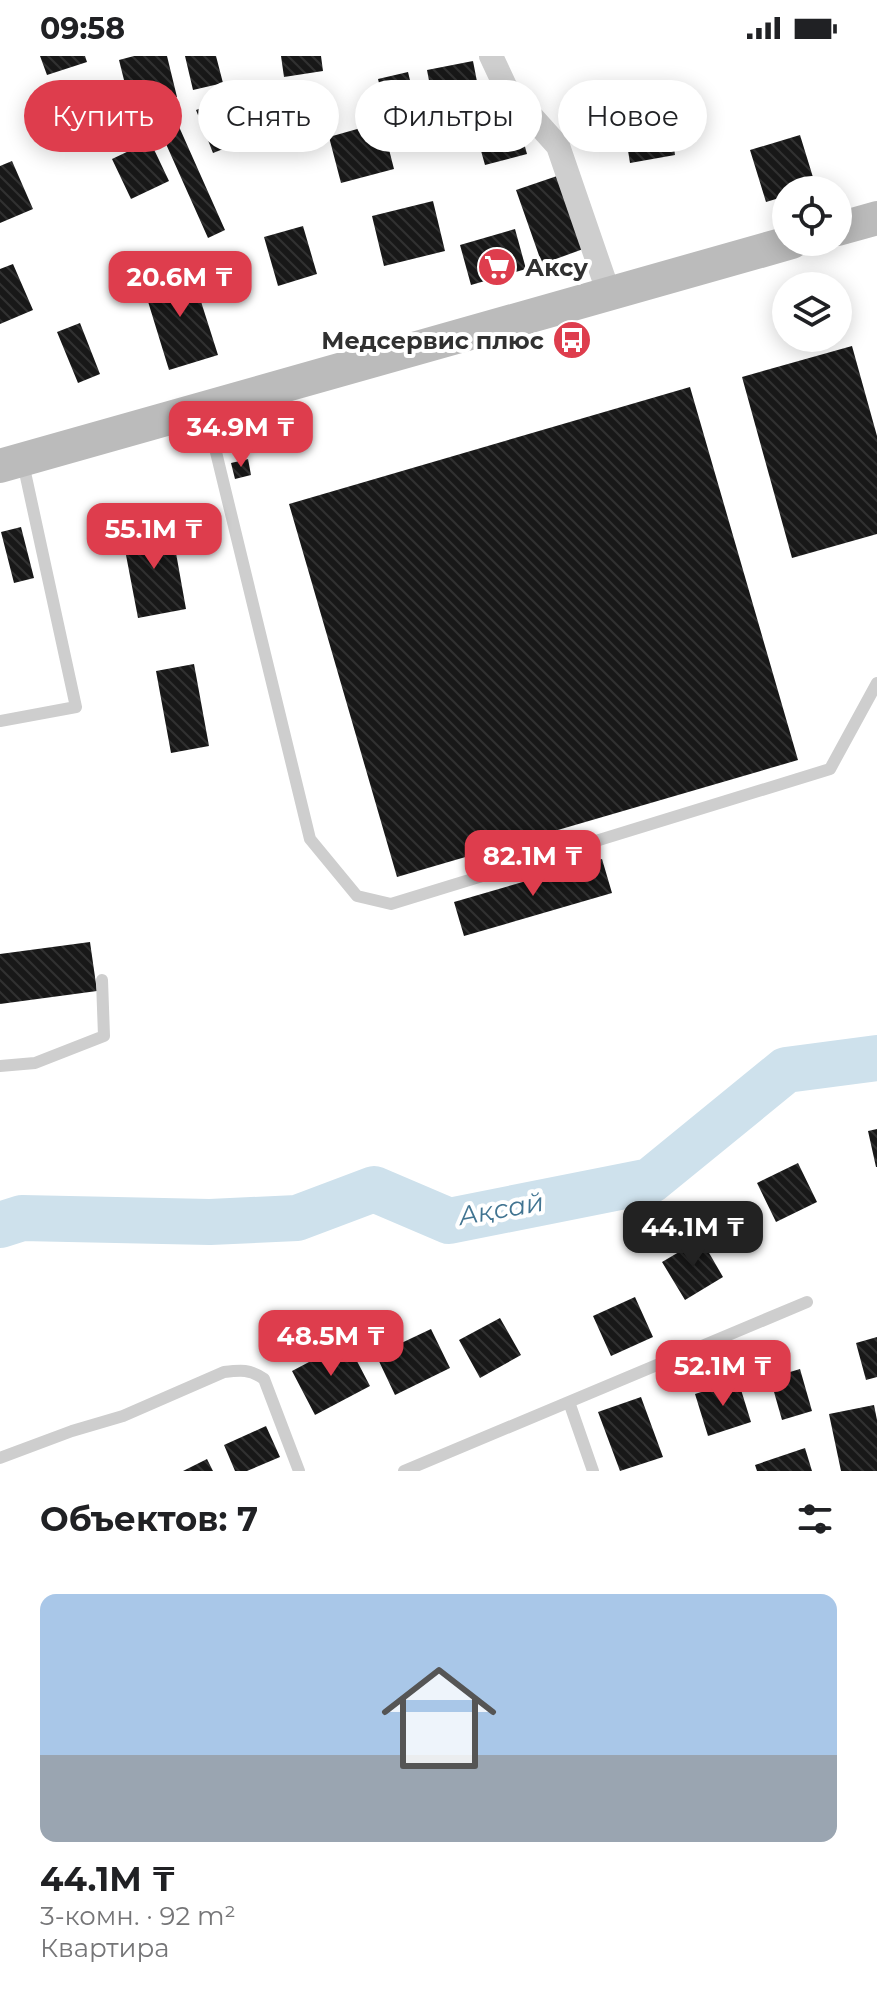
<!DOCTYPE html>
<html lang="ru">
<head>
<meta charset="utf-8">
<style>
	body { margin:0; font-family:Montserrat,sans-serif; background:#f2f2f2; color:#202124; height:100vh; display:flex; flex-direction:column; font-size:30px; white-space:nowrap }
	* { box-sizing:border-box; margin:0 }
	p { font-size:26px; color:#757577 }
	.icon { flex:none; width:44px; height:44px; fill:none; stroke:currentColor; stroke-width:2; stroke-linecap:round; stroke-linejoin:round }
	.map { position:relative; height:1415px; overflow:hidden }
	.drawer { display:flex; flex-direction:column; background:#fff; flex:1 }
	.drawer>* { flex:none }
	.top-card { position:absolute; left:24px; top:24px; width:830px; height:72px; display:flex; gap:16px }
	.controls { position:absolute; left:772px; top:120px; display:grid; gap:16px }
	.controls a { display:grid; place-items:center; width:80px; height:80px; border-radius:50%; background:#fff; box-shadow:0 4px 20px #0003; font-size:40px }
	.price { position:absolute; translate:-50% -68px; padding:0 18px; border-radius:16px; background:#de3d4d; color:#fff; font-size:26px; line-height:52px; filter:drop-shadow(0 2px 4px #0008) }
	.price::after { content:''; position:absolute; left:50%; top:48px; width:24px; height:18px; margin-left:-12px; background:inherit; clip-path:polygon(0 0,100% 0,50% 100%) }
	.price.active { background:#222; color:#fff }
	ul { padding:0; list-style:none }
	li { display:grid; align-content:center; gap:16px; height:424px; padding:0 40px }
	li+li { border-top:2px solid #e0e0e0 }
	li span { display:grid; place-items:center; height:248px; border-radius:16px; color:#555 }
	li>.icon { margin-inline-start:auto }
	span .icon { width:144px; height:144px; fill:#fffc; stroke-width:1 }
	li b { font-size:34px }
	h2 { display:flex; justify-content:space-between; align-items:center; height:96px; padding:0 40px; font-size:34px }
	.tag { padding:0 28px; border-radius:36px; background:#fff; box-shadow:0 4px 20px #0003; font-size:28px; line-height:72px }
	.tag.active { background:#de3d4d; color:#fff }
	.status { display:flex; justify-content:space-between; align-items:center; height:56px; padding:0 40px; background:#fff; direction:ltr }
	.status svg { height:22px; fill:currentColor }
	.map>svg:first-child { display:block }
</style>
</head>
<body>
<div class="status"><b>09:58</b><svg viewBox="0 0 49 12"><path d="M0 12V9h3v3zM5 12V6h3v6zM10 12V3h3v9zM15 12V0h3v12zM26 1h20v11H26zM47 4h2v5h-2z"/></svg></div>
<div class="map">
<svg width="877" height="1415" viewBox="0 0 877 1415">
	<defs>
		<pattern id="building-back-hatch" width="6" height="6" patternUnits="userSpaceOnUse" patternTransform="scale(2)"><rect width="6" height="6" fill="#181818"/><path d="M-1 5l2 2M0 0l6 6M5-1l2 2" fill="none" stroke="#313131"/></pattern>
	</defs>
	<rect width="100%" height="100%" fill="#fff"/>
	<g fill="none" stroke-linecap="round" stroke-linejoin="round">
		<!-- river -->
		<path stroke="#cee1ec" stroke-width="46" d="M0,1169L22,1162L210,1166L297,1162L374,1133L449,1165L650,1125L786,1014L877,1002"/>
	</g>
	<!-- building -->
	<path fill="url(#building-back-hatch)" d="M40,0H85L87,6L47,19Z
		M134,0H167L177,41L131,52L119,4Z
		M185,0H216L223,27L193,34Z
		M281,0H321L323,15L284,21Z
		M473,5L480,41L434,51L427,14Z
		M408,16L416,49L386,56L378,23Z
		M242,36L259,79L213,97L196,54Z
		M667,44L675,99L630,107L621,51Z
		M172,55L225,174L208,182L166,88L159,91L148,66Z
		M516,58L527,98L485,109L474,70Z
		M382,66L394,113L341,127L329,81Z
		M800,79L816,131L805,134H786V140L766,146L750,94Z
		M150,85L169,125L131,143L112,103Z
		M12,105L33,153L0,167V110Z
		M560,119L586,192L542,208L516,134Z
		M433,145L445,195L384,210L372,160Z
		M303,170L317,218L278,230L264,181Z
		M515,173L526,213L471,229L460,189Z
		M13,208L33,254L0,268V213Z
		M190,211L218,299L169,314L142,226Z
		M80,267L100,318L78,327L57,276Z
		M852,290L877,380V478L792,502L742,321Z
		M690,331L798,704L397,821L289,448Z
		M248,403L251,419L235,423L231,407Z
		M171,469L186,553L138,562L122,478Z
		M21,471L34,522L14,527L1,476Z
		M194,608L209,690L171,697L156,615Z
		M602,803L612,837L464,880L454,846Z
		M90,886L97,935L0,948V898Z
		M877,1073V1111H876L868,1075Z
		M798,1107L817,1146L776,1166L757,1127Z
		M701,1183L723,1221L685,1244L662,1206Z
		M635,1241L653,1281L611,1300L593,1260Z
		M500,1262L521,1299L480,1322L459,1284Z
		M431,1273L450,1312L395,1339L376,1299Z
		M877,1281V1321L866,1324L856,1287Z
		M347,1286L370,1330L315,1359L292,1315Z
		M800,1313L812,1355L782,1364L770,1322Z
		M738,1324L751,1366L708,1380L695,1338Z
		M641,1341L663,1401L620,1415L598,1356Z
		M874,1349L877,1364V1415H841L829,1358Z
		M266,1370L280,1401L247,1415H235L224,1389Z
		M805,1392L812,1415H757L755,1409Z
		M207,1403L213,1415H183Z"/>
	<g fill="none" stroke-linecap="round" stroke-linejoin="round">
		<!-- lane -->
		<path stroke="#cecece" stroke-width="12" d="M206,355L310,783L357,840L391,848L830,713L877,627
			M0,665L76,651L23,407
			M0,1010L35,1007L104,980L102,924
			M569,1346L593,1415
			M0,1402L72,1375L123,1360L224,1316C241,1314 250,1313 264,1323L299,1415
			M404,1415L807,1246"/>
		<!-- street -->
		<path stroke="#cecece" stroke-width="24" d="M491,0L506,32L558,90L609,238"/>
		<!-- secondary -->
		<path stroke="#bbb" stroke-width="34" d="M838,173L877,162
			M0,410L792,186"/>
	</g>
	<!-- icons -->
	<defs>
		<g id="supermarket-disc" transform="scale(2)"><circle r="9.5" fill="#de3d4d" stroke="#fff"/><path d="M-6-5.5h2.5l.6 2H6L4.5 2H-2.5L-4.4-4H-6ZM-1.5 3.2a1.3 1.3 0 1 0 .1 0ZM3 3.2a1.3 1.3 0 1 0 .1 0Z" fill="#fff"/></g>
		<g id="bus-disc" transform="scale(2)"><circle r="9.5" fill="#de3d4d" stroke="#fff"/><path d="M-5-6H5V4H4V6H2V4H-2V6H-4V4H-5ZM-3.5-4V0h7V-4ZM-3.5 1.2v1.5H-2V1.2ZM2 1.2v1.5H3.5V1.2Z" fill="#fff"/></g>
	</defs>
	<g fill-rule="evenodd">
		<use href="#supermarket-disc" x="497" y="211"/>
		<use href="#bus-disc" x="572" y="284"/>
	</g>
	<g text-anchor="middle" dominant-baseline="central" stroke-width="8" stroke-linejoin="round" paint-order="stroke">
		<!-- poi labels -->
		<g font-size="24" font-weight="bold" fill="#313131" stroke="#fff" text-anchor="start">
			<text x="525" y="211">Аксу</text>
			<text x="544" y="284" text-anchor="end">Медсервис плюс</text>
		</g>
		<!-- water labels -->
		<g font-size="26" font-style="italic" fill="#417491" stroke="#fff">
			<text transform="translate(501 1153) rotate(-10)">Ақсай</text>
		</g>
	</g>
</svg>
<div class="controls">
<a><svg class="icon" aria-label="locate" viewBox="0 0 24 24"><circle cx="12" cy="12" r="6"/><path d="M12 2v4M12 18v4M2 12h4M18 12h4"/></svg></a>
<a><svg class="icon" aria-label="layers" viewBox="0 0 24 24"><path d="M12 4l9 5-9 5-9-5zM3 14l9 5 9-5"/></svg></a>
</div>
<b class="price" style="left:180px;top:263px">20.6M ₸</b>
<b class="price" style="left:241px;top:413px">34.9M ₸</b>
<b class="price" style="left:154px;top:515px">55.1M ₸</b>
<b class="price" style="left:533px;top:842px">82.1M ₸</b>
<b class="price active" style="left:693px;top:1213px">44.1M ₸</b>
<b class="price" style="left:331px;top:1322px">48.5M ₸</b>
<b class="price" style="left:723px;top:1352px">52.1M ₸</b>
<div class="top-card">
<a class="tag active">Купить</a>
<a class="tag">Снять</a>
<a class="tag">Фильтры</a>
<a class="tag">Новое</a>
</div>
</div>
<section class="drawer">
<h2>Объектов: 7<svg class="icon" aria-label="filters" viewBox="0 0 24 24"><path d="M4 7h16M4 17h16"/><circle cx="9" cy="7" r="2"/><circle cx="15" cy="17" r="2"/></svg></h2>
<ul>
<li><span style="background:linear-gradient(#a9c7e8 65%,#9aa5b1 0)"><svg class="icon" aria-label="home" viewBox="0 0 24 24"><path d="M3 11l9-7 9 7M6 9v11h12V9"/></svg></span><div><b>44.1M ₸</b><p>3-комн. · 92 m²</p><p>Квартира</p></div></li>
</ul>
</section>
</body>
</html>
